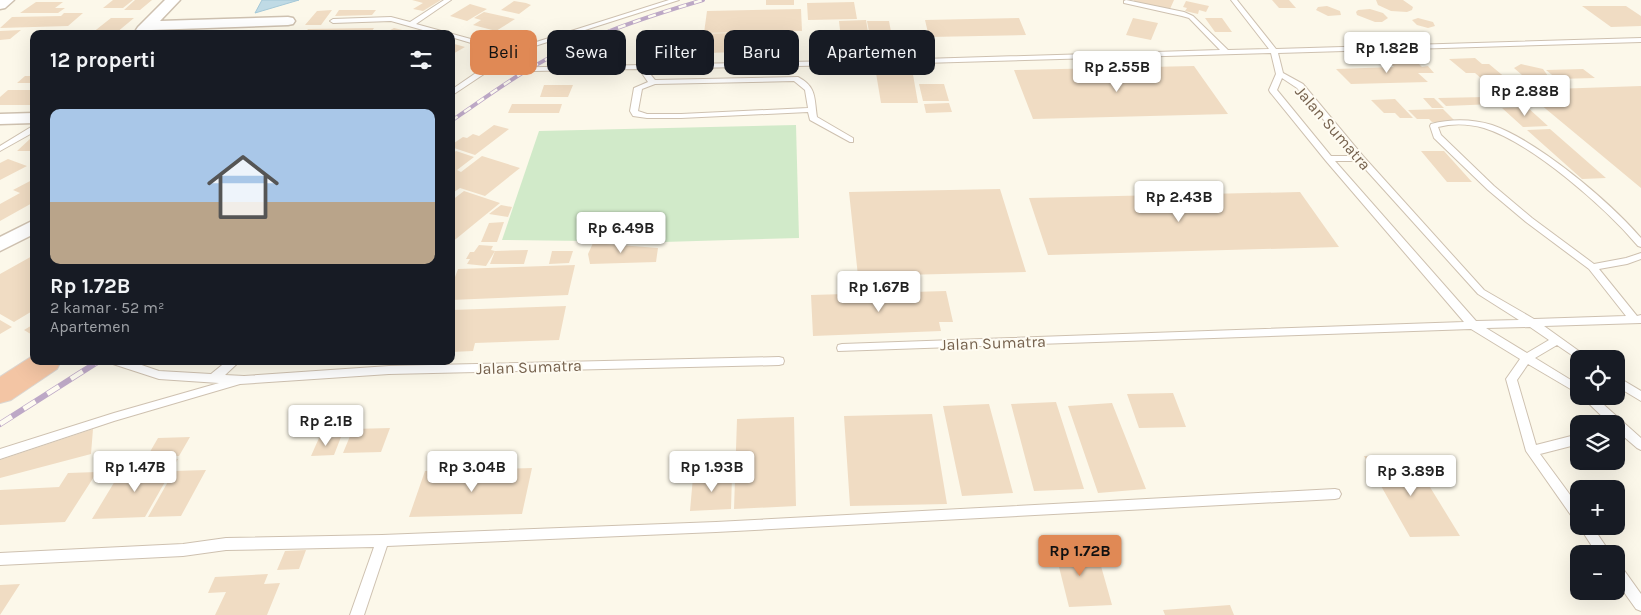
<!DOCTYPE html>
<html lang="id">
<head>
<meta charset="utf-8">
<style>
	body { margin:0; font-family:Karla,sans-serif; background:#20242c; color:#f1f3f6; height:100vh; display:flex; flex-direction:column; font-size:19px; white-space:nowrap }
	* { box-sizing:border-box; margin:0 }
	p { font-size:16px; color:#9ea1a6 }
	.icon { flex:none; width:28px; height:28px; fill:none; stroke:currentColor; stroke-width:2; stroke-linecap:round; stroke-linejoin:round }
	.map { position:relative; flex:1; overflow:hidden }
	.details { position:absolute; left:30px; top:30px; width:425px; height:335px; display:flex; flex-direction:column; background:#171b24; border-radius:10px; box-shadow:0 5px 20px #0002 }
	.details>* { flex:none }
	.banner { position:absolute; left:470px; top:30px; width:475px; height:45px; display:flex; gap:10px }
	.tools { position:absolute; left:1570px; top:350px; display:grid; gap:10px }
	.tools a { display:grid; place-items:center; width:55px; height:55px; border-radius:10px; background:#171b24; box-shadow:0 5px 20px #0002; font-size:25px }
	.price { position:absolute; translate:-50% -42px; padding:0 11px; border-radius:5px; background:#fff; color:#222; font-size:16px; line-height:32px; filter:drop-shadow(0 1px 2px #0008) }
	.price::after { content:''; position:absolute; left:50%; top:30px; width:15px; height:11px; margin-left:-8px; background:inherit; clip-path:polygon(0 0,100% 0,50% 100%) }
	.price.current { background:#e08955; color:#111 }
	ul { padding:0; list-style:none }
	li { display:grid; align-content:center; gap:10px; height:265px; padding:0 20px }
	li span { display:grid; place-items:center; height:155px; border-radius:10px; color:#555 }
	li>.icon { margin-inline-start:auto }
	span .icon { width:90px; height:90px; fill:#fffc; stroke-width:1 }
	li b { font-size:21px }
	h2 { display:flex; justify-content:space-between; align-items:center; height:60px; padding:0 20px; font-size:21px }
	.pill { padding:0 18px; border-radius:10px; background:#171b24; box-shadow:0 5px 20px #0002; font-size:18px; line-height:45px }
	.pill.current { background:#e08955; color:#111 }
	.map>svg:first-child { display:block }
</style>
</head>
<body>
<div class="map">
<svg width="1641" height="615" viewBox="0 0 1641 615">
	<rect width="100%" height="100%" fill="#fcf8ea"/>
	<!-- green -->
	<path fill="#d1eac9" d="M796,125L799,238L663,242L502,240L539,131Z"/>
	<!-- water -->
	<path fill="#bfdae5" stroke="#a5c8d7" d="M262,0H299L255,13Z"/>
	<!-- building -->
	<path fill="#f0dcc3" d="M113,0H133L123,8H103Z
		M135,0H152L140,10H124Z
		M412,0H441L423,11L413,9L423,3Z
		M766,0H794V5H766Z
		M1134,0H1174L1170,9L1133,2Z
		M1272,0H1289L1296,8H1279Z
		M1376,0H1403L1413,7L1412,10L1407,12L1391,11L1378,5Z
		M514,1L526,3L531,5L519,14L501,10Z
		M1186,1L1209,6L1206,12L1199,10L1198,14L1185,11L1187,8L1183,7Z
		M36,2H63L55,8H65L58,13H20Z
		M854,2L857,19L808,20L807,3Z
		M470,4L487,9L467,21L450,16Z
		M1327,6L1340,11L1341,15L1328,16L1316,10L1318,7Z
		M1582,6H1626L1641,16V26L1611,27Z
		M801,9L802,31L704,33L707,11Z
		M1370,9L1383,13L1388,18L1382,22H1375L1357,15L1356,12L1358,10Z
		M332,10L321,25H305L317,11Z
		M339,10H376L372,15L335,16Z
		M484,12L515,19L496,31L473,25L481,20L474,18Z
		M64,13H83L68,26L0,28L12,17L61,16Z
		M111,18H134L116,33H92Z
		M1019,18L1026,35L929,37L925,20Z
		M1133,18L1158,23L1151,40L1126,35Z
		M1205,18H1222L1232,32H1215Z
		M1418,18L1433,22L1435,26L1428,28L1417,25L1412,20Z
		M866,20L869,38L841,39L839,21Z
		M867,21H889L892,37H870Z
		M374,28L370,34H304L308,29Z
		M394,28L415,33V34H383Z
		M21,30L10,39L0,40V31Z
		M659,31L667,36L643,43L637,39Z
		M740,33L739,52L673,54L676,34Z
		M787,36L788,51L741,52L742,37Z
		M451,43L465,47L451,55Z
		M670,47L669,54H671V57L649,58L651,48Z
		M1475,58L1482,64H1489L1507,79H1482L1475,73H1466L1449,59Z
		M1415,60L1422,67L1428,66L1434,73H1418L1428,82L1351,84L1336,69L1394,67L1387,61Z
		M1521,64L1543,69L1548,76L1538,78L1522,75L1514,68Z
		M1194,66L1228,114L1033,119L1014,70Z
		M912,69L918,103H881L876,73H886L885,70Z
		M1583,69L1595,78L1557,79L1546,70Z
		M25,76H34V83H17Z
		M919,84H944L949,101H923Z
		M544,85H573L568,97H540Z
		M1641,86V188L1523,90Z
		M8,90H34V105H0V97Z
		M1488,96H1512L1522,105L1498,106Z
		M1485,97L1494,104L1446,106L1438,98Z
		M1423,98H1434L1444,108H1432Z
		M1395,99L1413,118H1400L1395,113H1384L1371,100Z
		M949,103L952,112L926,113L924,104Z
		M512,104H562L559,113H508Z
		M1527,107L1548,126L1523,127L1502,108Z
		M1443,109L1456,122H1432L1429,119H1417L1408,110Z
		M494,125L509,129L475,155L451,147V145L463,137L467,138L473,134L479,136Z
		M1550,129L1606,178L1582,179L1527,130Z
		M31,138H34V151H17Z
		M456,151L474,157L457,170L461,172L482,156L520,168L485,196L460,188L451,194V155Z
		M1421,151H1444L1472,182H1447Z
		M8,159L27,166L0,180V163Z
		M32,180L34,181V202L0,221V204L20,193L13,190Z
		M1000,189L1026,272L858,276L849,192Z
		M464,191L500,203L451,243V201Z
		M1300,192L1339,247L1048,255L1029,198Z
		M501,205L512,207L508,217L489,214Z
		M504,222L497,242H481L489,223Z
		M593,243L658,248L656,262L590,264L588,254Z
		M479,245L493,246L491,250L495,251L486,266L467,264L470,259H466L470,252H474Z
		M528,250L524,264H490L495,251Z
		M552,251H573L569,263L549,264Z
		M34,255V310L14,322L0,314V274Z
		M575,265L568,295L451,300V288L458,269Z
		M946,291L953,322H939L941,331L813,336L811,295Z
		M566,306L559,340L475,343L473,351L451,352V310Z
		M0,320L12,327L0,334Z
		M34,324V336L24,330Z
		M1173,393L1186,427L1139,428L1127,394Z
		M1056,402L1084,489L1034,491L1011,404Z
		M1112,403L1146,489L1098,493L1068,406Z
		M989,404L1013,493L962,496L943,406Z
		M932,414L947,504L850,506L844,416Z
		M794,417L796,506L734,509L737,419Z
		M390,428L381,452L343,453L353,429Z
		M93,429L91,454L0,478V460Z
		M190,437L179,456L147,457L158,438Z
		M341,437L334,455L311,456L319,438Z
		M1364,456H1411L1460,536L1410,537Z
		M178,459L145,517L92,519L118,476L150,475L159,460Z
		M532,468L522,514L409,517L425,471Z
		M206,470L181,516L148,517L174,471Z
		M97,472L65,522L0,525V490L59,487L68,473Z
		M732,475L731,509L690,511L693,477Z
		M1051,535H1071L1079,567L1101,566L1112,605L1069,607Z
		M306,550L299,569L277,570L285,551Z
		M268,574L264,584L280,583L267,615H215L226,592L208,593L215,577Z
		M20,584L0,615V585Z
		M1230,605L1234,615H1165L1163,610Z"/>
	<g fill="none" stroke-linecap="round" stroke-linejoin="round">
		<!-- lane casing -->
		<g stroke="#cec1b0" stroke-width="2">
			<path id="lane" d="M444,0H451L416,24L511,50L669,0H679L513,53L493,68L892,60L896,62L892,64L646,69L655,80L798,77C817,87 814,98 817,117L853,138V142H850L810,120L808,112L681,118H647L633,116L630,111L634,88L648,82L639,69L487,72L451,96V90L505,53L451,37V34H437L391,21L333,23L330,21L333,19L391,17L410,22ZM794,81L805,90L808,108L681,114H647L638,111L642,89L655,84Z
				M1126,0L1184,12L1193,16L1228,50L1269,49L1231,0H1237L1276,49L1641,38V42L1278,53L1283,73L1303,84L1363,156L1484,290L1534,319L1626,316L1589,269L1526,222L1488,190L1434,138L1430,126L1431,124C1451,119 1472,119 1492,125C1538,141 1609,201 1641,238V247L1638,246C1605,207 1532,143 1484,128C1470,124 1453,123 1438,127L1441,135L1494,186L1532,218L1594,264L1626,258L1641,253V259L1627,264L1599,269L1637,316L1641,315V323L1544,326L1590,359H1579V360L1557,345L1535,358L1579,385V394L1528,364L1517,380L1536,445L1579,434V444L1540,454L1579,507V522L1575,521L1526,451L1506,379L1520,359L1471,329L838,351L837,348L838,345L842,344L1464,322L1326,161L1270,92L1269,90L1276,74L1271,53L923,63L919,61L923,59L1220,50L1189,18L1182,16L1124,3V1ZM1282,78L1297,88L1354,156H1331L1277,90ZM1335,161H1358L1478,294L1519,320L1476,321ZM1530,327L1549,340L1527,353L1486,328Z
				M31,127H34V132L0,151V146Z
				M779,357L783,358L784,361L783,364L779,365L389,374L240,384L114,421L0,459V449L114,413L219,383L159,379L113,364L112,361H130L159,371L211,374L227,361H240L225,375L244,376L389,366Z
				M1616,376L1641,391V401L1616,386Z
				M1581,396H1594L1641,438V450L1637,448L1616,430V424H1610Z
				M1335,489L1339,490L1341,494L1339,498L1335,499L716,532L387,546L364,615H350L374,547L226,550L183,556L0,565V553L183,544L226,538L382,535L716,522Z
				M1579,526H1592L1611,554H1597Z
				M1616,564L1621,566L1641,594V611L1636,609L1616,581Z"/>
		</g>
		<!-- street casing -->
		<g stroke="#cec1b0" stroke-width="3">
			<path id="street" d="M0,0H14L5,8L0,9Z
				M165,0H180L160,21L288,17L293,18L295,21L293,24L288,25L151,30L145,34L138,33L136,30L138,27Z
				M34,113V123L0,124V114Z
				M34,220V234L0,251V237Z"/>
		</g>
		<!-- highway casing -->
		<g stroke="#dbd6d1" stroke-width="2">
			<path id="highway" d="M34,355V361H61L57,369L11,400L0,403V377Z"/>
		</g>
		<!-- lane -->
		<use href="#lane" fill="#fff" fill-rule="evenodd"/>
		<!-- street -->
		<use href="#street" fill="#fff" fill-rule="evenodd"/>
		<!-- highway -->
		<use href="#highway" fill="#f3c5a4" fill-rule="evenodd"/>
		<!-- rail-far1 casing -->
		<g stroke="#bda8c6" stroke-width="4">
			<path id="rail-far1" d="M451,121C476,104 501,86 527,70C582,38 642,18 703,0"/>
		</g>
		<!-- rail casing -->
		<g stroke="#bda8c6" stroke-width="6">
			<path id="rail" d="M0,424L99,361"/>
		</g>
		<!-- rail-far1 -->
		<use href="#rail-far1" stroke="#fefbf1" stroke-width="2.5" stroke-dasharray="8" stroke-linecap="butt"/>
		<!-- rail -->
		<use href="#rail" stroke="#fefbf1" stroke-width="4.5" stroke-dasharray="14" stroke-linecap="butt"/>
	</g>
	<g text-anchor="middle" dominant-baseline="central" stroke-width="4" stroke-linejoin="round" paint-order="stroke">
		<!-- street labels -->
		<g font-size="16" fill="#76624e" stroke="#fefbf1">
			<text transform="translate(1333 128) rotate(49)">Jalan Sumatra</text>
			<text transform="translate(993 343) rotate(-2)">Jalan Sumatra</text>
			<text transform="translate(529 367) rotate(-2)">Jalan Sumatra</text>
		</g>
	</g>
</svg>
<div class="tools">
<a><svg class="icon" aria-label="locate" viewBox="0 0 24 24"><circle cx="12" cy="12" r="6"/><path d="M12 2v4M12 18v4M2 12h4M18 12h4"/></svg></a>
<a><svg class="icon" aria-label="layers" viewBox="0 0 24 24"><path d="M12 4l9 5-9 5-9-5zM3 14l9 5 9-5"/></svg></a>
<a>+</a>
<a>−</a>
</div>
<b class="price" style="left:1387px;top:74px">Rp 1.82B</b>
<b class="price" style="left:1117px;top:93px">Rp 2.55B</b>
<b class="price" style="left:1525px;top:117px">Rp 2.88B</b>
<b class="price" style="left:1179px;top:223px">Rp 2.43B</b>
<b class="price" style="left:621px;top:254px">Rp 6.49B</b>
<b class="price" style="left:879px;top:313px">Rp 1.67B</b>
<b class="price" style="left:326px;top:447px">Rp 2.1B</b>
<b class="price" style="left:135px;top:493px">Rp 1.47B</b>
<b class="price" style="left:472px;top:493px">Rp 3.04B</b>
<b class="price" style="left:712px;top:493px">Rp 1.93B</b>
<b class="price" style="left:1411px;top:497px">Rp 3.89B</b>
<b class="price current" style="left:1080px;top:577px">Rp 1.72B</b>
<div class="banner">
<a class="pill current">Beli</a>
<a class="pill">Sewa</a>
<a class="pill">Filter</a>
<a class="pill">Baru</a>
<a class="pill">Apartemen</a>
</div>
<section class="details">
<h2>12 properti<svg class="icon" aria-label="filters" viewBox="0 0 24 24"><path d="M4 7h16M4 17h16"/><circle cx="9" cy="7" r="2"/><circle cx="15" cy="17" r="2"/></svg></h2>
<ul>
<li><span style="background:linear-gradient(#a9c7e8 60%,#b9a48a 0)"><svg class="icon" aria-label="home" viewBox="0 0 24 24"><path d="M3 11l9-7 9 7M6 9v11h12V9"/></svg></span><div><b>Rp 1.72B</b><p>2 kamar · 52 m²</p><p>Apartemen</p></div></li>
</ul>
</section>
</div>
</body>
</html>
